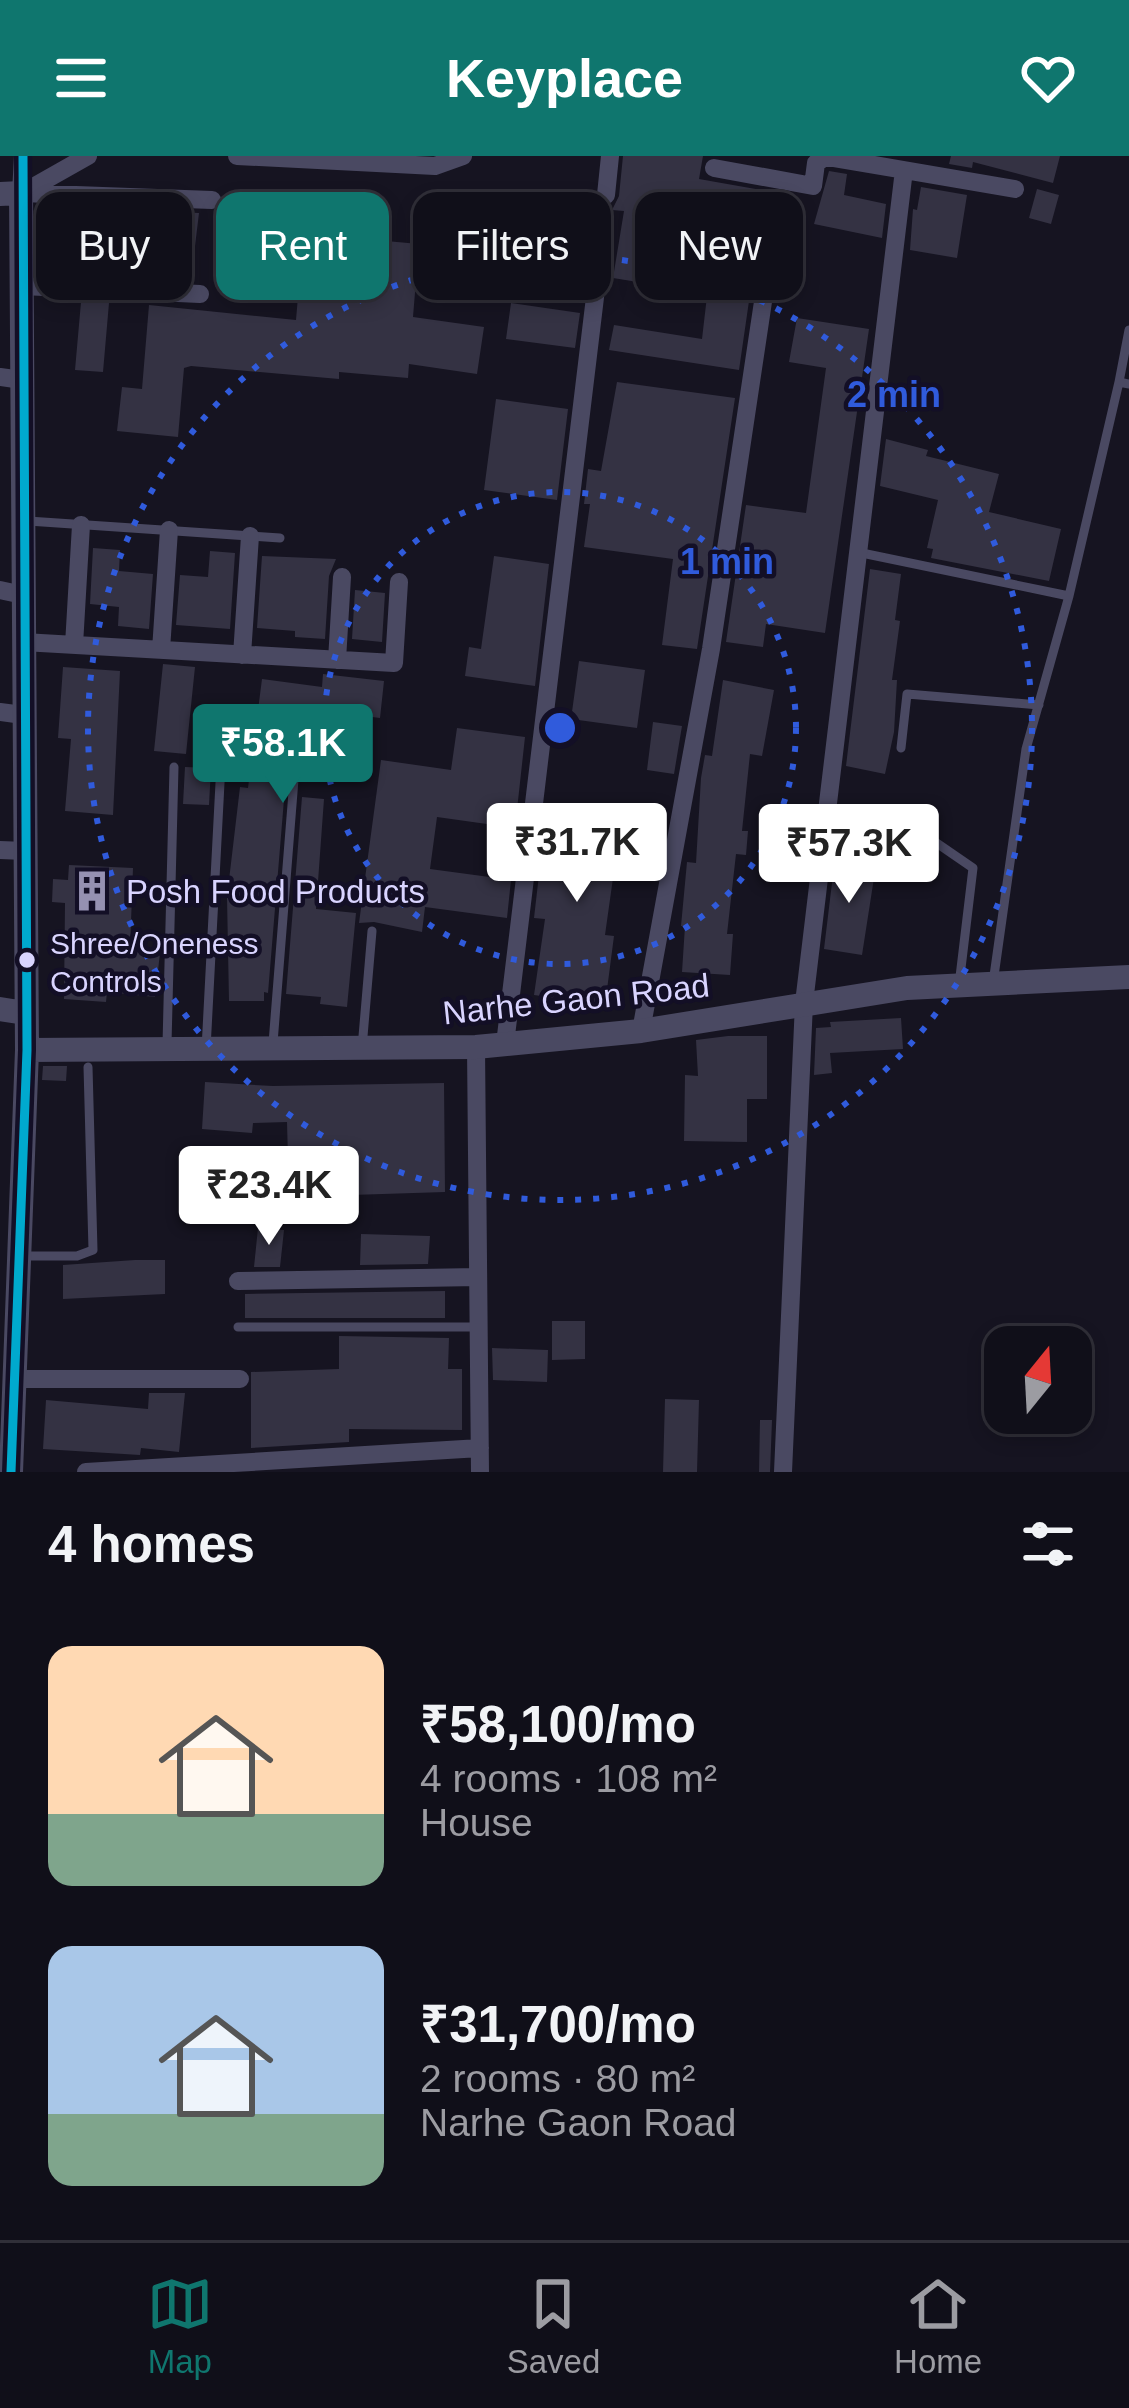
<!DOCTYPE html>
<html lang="en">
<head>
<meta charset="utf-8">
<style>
	body { margin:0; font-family:Arial,sans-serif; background:#191822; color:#f1f3f6; height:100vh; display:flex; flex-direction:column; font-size:45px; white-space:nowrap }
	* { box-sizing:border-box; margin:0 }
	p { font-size:39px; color:#9c9ca2 }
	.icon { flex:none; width:66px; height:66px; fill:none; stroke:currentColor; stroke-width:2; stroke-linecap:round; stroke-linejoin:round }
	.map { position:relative; height:1316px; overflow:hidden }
	.side { display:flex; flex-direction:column; background:#100f19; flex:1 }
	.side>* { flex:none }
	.guide { position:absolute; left:36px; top:36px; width:1059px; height:108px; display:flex; gap:24px }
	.needle { width:78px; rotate:18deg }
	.tools { position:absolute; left:984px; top:1170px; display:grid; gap:24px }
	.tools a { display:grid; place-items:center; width:108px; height:108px; border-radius:24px; background:#100f19; box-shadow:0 6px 18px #0003,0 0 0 3px #302f38; font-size:60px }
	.price { position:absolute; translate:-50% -102px; padding:0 27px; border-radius:12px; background:#fff; color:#222; font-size:39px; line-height:78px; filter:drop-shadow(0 3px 6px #0008) }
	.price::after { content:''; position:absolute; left:50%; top:72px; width:36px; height:27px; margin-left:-18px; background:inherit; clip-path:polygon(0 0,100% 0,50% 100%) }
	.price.current { background:#0f766e; color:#fff }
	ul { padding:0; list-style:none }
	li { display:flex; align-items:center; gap:36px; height:300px; padding:0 48px }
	li span { display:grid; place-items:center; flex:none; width:336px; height:240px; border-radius:24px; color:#555 }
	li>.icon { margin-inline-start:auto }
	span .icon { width:144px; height:144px; fill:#fffc; stroke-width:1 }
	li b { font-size:51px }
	h2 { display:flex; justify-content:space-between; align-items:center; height:144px; padding:0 48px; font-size:51px }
	.pill { padding:0 42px; border-radius:24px; background:#100f19; box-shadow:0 6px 18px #0003,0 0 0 3px #302f38; font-size:42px; line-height:108px }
	.pill.current { background:#0f766e; color:#fff }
	header { display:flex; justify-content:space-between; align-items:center; height:156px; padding:0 48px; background:#0f766e; color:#fff; font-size:54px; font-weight:700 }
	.tabs { display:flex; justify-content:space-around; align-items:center; height:168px; border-top:3px solid #302f38; background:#100f19; font-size:33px; color:#9c9ca2 }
	.tabs a { display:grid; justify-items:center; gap:6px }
	.tabs .current { color:#0f766e }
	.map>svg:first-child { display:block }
</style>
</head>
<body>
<header><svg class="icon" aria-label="menu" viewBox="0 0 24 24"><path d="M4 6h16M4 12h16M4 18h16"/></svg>Keyplace<svg class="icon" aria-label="heart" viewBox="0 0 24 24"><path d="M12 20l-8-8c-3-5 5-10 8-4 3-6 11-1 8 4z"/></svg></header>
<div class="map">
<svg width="1129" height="1316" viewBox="0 0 1129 1316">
	<rect width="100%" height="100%" fill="#161421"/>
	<!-- building -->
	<path fill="#343243" d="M623,0H703L699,23L778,37L776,65L699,60L687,134L613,122L624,55L612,54L619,40Z
		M951,0H1060L1053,27L973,6L972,12L949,8Z
		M829,15L847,18L844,39L886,48L882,82L814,68Z
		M921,31L967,39L957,102L910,94L913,53L917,54Z
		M1037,33L1059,39L1051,68L1029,62Z
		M94,53L199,57L195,90L180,88L175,123L109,120L114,82L90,79Z
		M305,58L354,62L353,82L419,88L413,161L484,171L477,218L409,208L408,222L339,216V223L191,210L184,212L178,281L117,275L122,231L142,233L149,149L296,164Z
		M506,72L586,83L581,120L501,108Z
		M707,140L749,145L739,214L609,194L614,169L702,183Z
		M81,146L109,147L103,216L75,214Z
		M511,147L580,157L575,192L506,183Z
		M797,162L869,173L825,477L766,468L763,491L726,486L746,349L806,357L826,212L789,206Z
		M617,226L735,242L697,493L662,489L673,403L584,391L590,348H584L588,313L601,315Z
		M496,243L568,253L557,344L484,334Z
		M886,283L928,294L926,300L999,318L989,356L1061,373L1049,425L931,402L933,393L927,392L938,344L880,330Z
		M93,392L120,394L119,415L153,418L149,473L118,470L119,451L90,448Z
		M210,395L235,397L230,473L176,469L180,419L208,421Z
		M262,400L336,403L329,420L325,483L295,481V475L257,472Z
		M494,400L549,408L535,530L465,520L469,491L481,493Z
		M870,413L901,418L895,464L900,465L892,524H897L894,576L885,618L846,610Z
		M355,434L385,437L382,486L352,483Z
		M579,505L645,514L637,572L571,563Z
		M163,508L195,511L186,598L154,595Z
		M63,511L120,515L113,659L65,655L71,583L58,582Z
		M323,518L384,525L380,562L372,561L367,602L294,594L293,602L287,607L268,837L264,836V845H229L227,741L240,631L248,632L262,523L322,531Z
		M723,524L774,534L762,600L750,598L742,675H748L746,699L736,698L727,778H733L730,819L682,816L685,770H681L687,706L696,707L701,622L705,599L712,600Z
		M653,566L682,570L674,618L647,614Z
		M457,572L525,581L515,672L437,661L430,713L511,724L507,762L425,751L422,776L374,766L359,767L381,604L451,614Z
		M185,611L211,612L209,649L183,648Z
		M302,641L324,643L316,753L356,757L347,851L320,848L321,841L286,838Z
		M551,651L609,659L606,683L629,686L625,724L613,722L605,779L614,780L605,849L534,839L545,763L534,762L544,675H548Z
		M835,702L876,709L862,799L824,793Z
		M69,709L133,712L130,793L160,797L155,841L107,836L106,846L64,843L65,747L52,746L53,723L68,724Z
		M901,862L903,893L830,897L832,917L814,919L816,872L831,871L830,866Z
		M728,880H767V943H747V986L684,985L685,919L698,920L696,884Z
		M43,910H67L66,925L42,924Z
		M205,926L273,930L444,927L445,1036L289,1041L287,966L253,967L252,977L202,973Z
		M258,1072L284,1074L280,1111H254Z
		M361,1078L430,1080L428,1108L360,1109Z
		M135,1104H165V1138L63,1143V1109Z
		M445,1135V1162H245V1138Z
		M552,1165H585V1203L552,1204Z
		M339,1180L449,1182L448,1213H462V1274L349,1273V1286L251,1292V1216L339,1213Z
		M492,1192L548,1194L547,1226L493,1224Z
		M149,1237H185L179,1296L141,1292L140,1299L43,1293L46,1244L148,1253Z
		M665,1243L699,1244L697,1316H663Z
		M760,1264H772L770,1316H759Z"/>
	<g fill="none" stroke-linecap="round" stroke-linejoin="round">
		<!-- service -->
		<path stroke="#4a4962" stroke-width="9" d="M1129,174L1119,226L1129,228
			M28,365L280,382
			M857,396L1069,440
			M901,592L907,538L1039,549
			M925,679L973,712L959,829
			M993,827L1026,593L1069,440L1119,226
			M273,887L295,611
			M167,888L174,611
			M362,892L372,775
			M206,893L221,608
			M20,1100H77L93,1094L88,911
			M238,1171H478"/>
		<!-- minor -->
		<path stroke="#4a4962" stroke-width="18" d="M237,0L435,10L463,0
			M714,12L813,30L816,7L827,0
			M904,14L1015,33
			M26,35L88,0
			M21,37L212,44
			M21,37L23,0
			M606,39L610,0
			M22,130L200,138
			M0,221L22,224
			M0,434L23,439
			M23,486L394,507L399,426
			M74,489L81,369
			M161,494L169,374
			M242,499L250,380
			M337,504L342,421
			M0,556L23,559
			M0,694L25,695
			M641,875L711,493L764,139
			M505,888L603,75
			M476,891L480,1316
			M238,1125L478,1121
			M15,1223H240
			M86,1316L480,1292
			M783,1316L804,847L904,14L827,1"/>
		<!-- tertiary -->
		<path stroke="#4a4962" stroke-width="24" d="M0,38L21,37L27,894L11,1316
			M0,853L25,857
			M27,894L476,891L641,875L907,832L1129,821"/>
		<!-- bus-1 casing -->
		<g stroke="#130f26" stroke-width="18">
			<path id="bus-1" d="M11,1316L27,894L23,0"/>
		</g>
		<!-- bus-1 -->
		<use href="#bus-1" stroke="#00a9ce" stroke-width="9"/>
	</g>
	<!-- distance rings -->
	<g fill="none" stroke="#305bdc" stroke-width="6" stroke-dasharray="6 12">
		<circle cx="560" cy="572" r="236"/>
		<circle cx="560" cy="572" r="472"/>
	</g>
	<!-- icons -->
	<defs>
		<g id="building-bare" transform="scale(3.24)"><path d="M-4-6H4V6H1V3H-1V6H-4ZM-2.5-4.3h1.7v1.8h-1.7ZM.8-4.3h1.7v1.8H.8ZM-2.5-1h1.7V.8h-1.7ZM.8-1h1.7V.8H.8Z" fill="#9591b1" stroke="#130f26" stroke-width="2.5" paint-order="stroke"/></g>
	</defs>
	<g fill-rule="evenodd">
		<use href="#building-bare" x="92" y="735"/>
	</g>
	<!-- markers -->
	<circle fill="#d9d4ff" stroke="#130f26" stroke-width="4.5" cx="27" cy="804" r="10"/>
	<g text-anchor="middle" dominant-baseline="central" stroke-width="9" stroke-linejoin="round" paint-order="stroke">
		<!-- bus labels -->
		<g font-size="30" fill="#d9d4ff" stroke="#130f26" text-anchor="start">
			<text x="50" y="787">Shree/Oneness<tspan x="50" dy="38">Controls</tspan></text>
		</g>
		<!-- poi labels -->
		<g font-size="33" fill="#d9d4ff" stroke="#130f26" text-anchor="start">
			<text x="126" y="735">Posh Food Products</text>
		</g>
		<!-- street labels -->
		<g font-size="33" fill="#d9d4ff" stroke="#130f26">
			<text transform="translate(576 843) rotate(-6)">Narhe Gaon Road</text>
		</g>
	</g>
	<circle cx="560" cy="572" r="18" fill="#305bdc" stroke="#130f26" stroke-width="6"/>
	<g font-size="36" text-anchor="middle" font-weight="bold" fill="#305bdc" stroke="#130f26" stroke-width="9" stroke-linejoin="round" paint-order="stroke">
		<text x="894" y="251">2 min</text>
		<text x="727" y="418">1 min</text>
	</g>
</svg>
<div class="tools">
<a><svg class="needle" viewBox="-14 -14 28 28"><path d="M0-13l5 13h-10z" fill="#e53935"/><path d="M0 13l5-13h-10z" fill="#9c9ca2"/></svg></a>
</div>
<b class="price current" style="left:283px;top:650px">₹58.1K</b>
<b class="price" style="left:577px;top:749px">₹31.7K</b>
<b class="price" style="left:849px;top:750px">₹57.3K</b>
<b class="price" style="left:269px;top:1092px">₹23.4K</b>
<div class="guide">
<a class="pill">Buy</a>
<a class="pill current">Rent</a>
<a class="pill">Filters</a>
<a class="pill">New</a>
</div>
</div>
<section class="side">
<h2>4 homes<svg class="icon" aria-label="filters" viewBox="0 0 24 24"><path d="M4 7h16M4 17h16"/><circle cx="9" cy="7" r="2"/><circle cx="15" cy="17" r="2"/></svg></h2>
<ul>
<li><span style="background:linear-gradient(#ffd9b3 70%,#7fa58c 0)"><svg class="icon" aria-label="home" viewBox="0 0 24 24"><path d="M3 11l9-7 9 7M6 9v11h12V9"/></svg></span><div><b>₹58,100/mo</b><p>4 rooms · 108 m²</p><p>House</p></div></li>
<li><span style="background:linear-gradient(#a9c7e8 70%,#7fa58c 0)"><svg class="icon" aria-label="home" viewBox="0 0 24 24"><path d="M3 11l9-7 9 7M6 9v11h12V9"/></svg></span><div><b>₹31,700/mo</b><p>2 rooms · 80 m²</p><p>Narhe Gaon Road</p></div></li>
</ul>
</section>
<nav class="tabs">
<a class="current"><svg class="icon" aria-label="map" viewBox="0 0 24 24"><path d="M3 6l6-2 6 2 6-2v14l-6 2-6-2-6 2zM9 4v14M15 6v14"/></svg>Map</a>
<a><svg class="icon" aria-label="saved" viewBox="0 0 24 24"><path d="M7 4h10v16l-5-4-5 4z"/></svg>Saved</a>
<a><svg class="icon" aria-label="home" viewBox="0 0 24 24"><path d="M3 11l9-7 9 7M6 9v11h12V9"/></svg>Home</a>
</nav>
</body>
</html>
